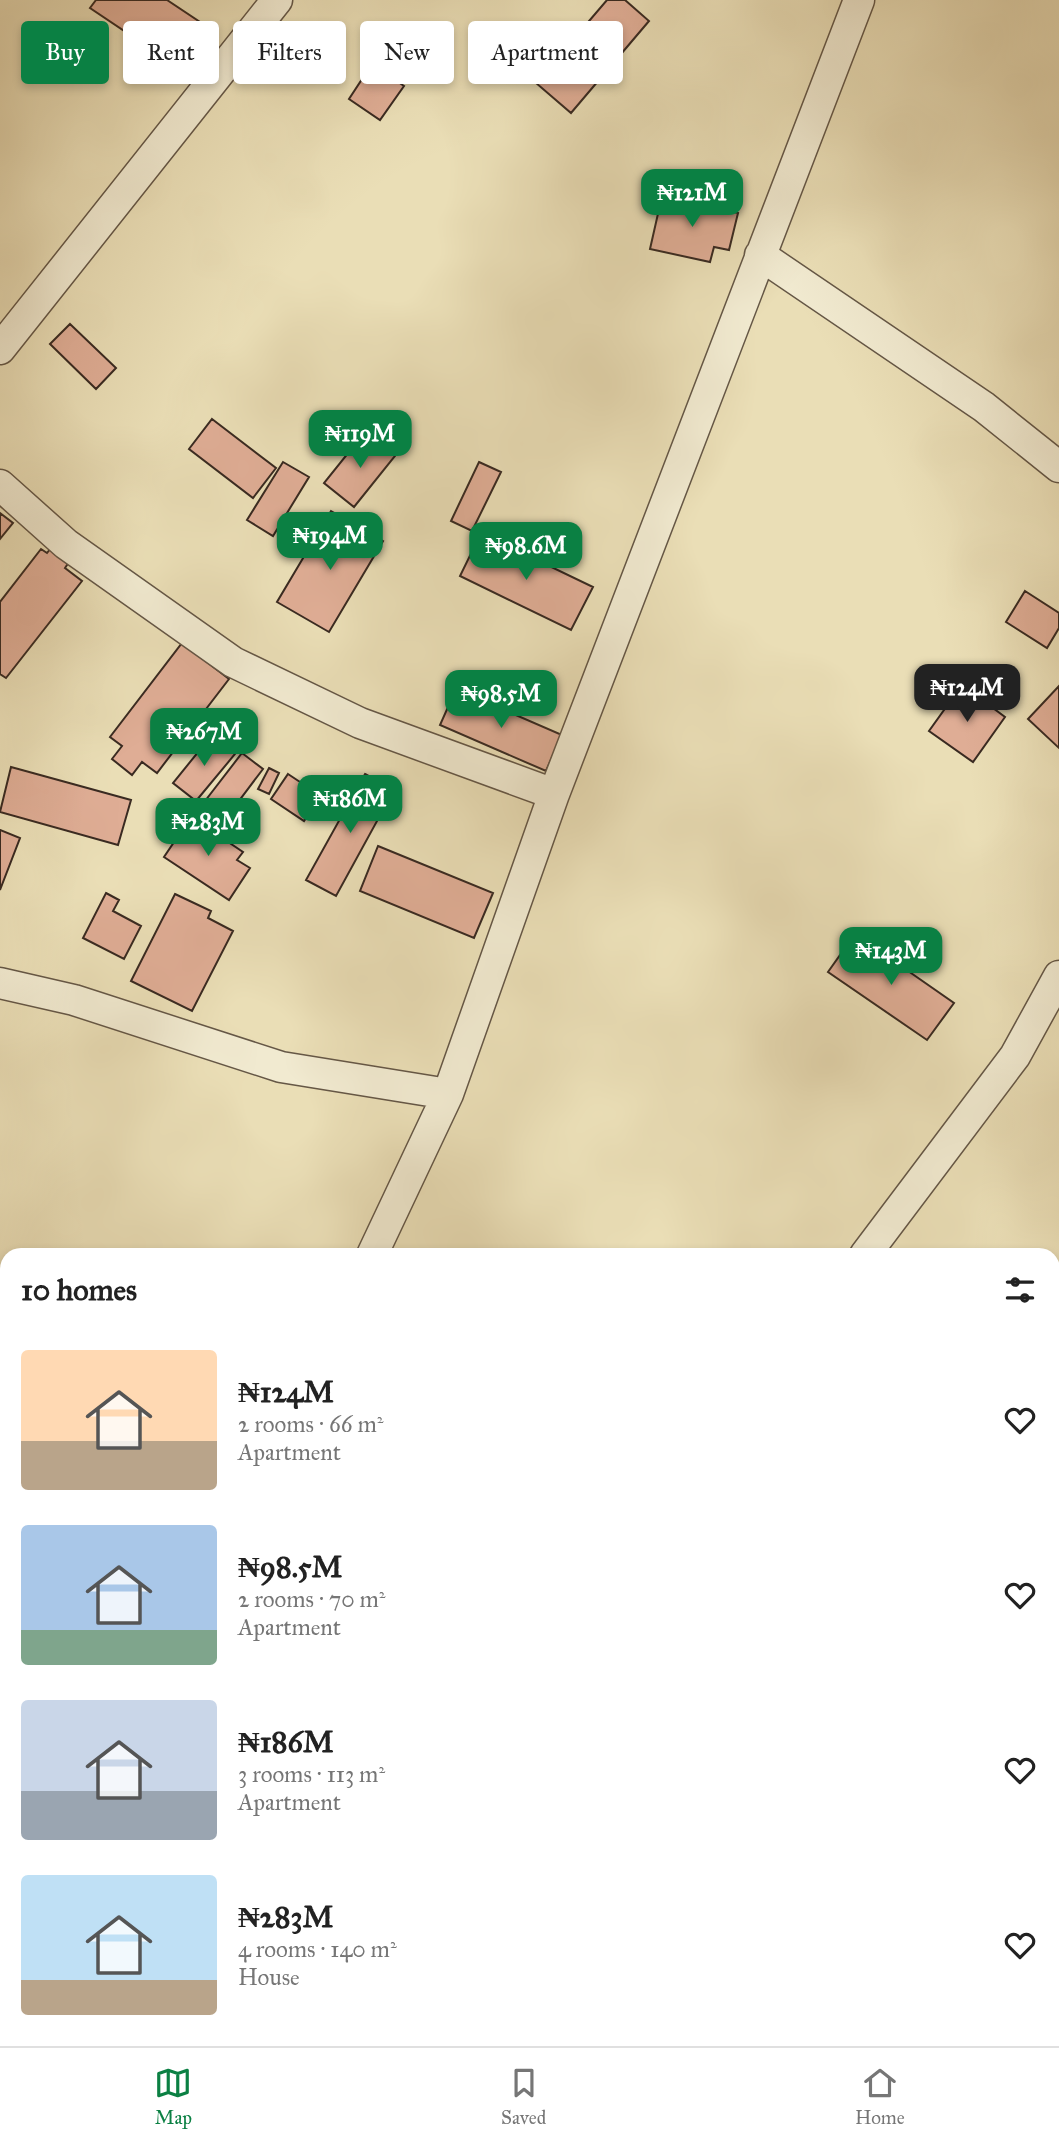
<!DOCTYPE html>
<html lang="en">
<head>
<meta charset="utf-8">
<style>
	body { margin:0; font-family:"IM FELL Great Primer",serif; background:#f2f2f2; color:#222; height:100vh; display:flex; flex-direction:column; font-size:26px; white-space:nowrap }
	* { box-sizing:border-box; margin:0 }
	p { font-size:23px; color:#767676 }
	.icon { flex:none; width:38px; height:38px; fill:none; stroke:currentColor; stroke-width:2; stroke-linecap:round; stroke-linejoin:round }
	.map { position:relative; flex:1; overflow:hidden }
	.drawer { position:absolute; left:0px; top:1248px; width:1060px; height:800px; display:flex; flex-direction:column; background:#fff; border-radius:21px 21px 0 0; box-shadow:0 4px 10px #0003 }
	.drawer>* { flex:none }
	.guide { position:absolute; left:21px; top:21px; width:700px; height:63px; display:flex; gap:14px }
	.price { position:absolute; translate:-50% -60px; padding:0 16px; border-radius:14px; background:#0b8043; color:#fff; font-size:23px; line-height:46px; filter:drop-shadow(0 2px 4px #0008) }
	.price::after { content:''; position:absolute; left:50%; top:42px; width:21px; height:16px; margin-left:-10px; background:inherit; clip-path:polygon(0 0,100% 0,50% 100%) }
	.price.active { background:#222; color:#fff }
	ul { padding:0; list-style:none }
	li { display:flex; align-items:center; gap:21px; height:175px; padding:0 21px }
	li span { display:grid; place-items:center; flex:none; width:196px; height:140px; border-radius:7px; color:#555 }
	li>.icon { margin-inline-start:auto }
	span .icon { width:84px; height:84px; fill:#fffc; stroke-width:1 }
	li b { font-size:30px }
	h2 { display:flex; justify-content:space-between; align-items:center; height:84px; padding:0 21px; font-size:30px }
	.pill { padding:0 24px; border-radius:7px; background:#fff; box-shadow:0 4px 10px #0003; font-size:24px; line-height:63px }
	.pill.active { background:#0b8043; color:#fff }
	.tab-bar { display:flex; justify-content:space-around; align-items:center; height:98px; border-top:2px solid #e0e0e0; background:#fff; font-size:19px; color:#767676 }
	.tab-bar a { display:grid; justify-items:center; gap:4px }
	.tab-bar .active { color:#0b8043 }
	.map>svg:first-child { display:block }
</style>
</head>
<body>
<div class="map">
<svg width="1059" height="2046" viewBox="0 0 1059 2046">
	<rect width="100%" height="100%" fill="#eadeb6"/>
	<filter id="stains"><feTurbulence type="fractalNoise" baseFrequency=".00286" numOctaves="4"/><feColorMatrix values="0 0 0 0 .2 0 0 0 0 .09 0 0 0 0 .02 0 0 0 .5 -.17"/></filter>
	<radialGradient id="worn" r=".72"><stop offset=".6" stop-color="#630" stop-opacity="0"/><stop offset="1" stop-color="#630" stop-opacity=".3"/></radialGradient>
	<!-- building -->
	<path fill="#dfad95" stroke="#392a21" stroke-width="2" d="M96,0H167L215,32L187,73L90,8Z
		M607,0H625L649,21L571,113L536,83Z
		M372,64L404,86L380,120L349,99Z
		M662,196L738,213L729,250L714,247L710,262L650,249Z
		M70,324L116,368L96,389L50,344Z
		M212,419L276,468L253,498L189,449Z
		M365,432L395,456L354,507L324,483Z
		M283,462L309,477L273,536L247,520Z
		M479,462L501,472L472,531L451,521Z
		M331,511L383,541L329,632L277,602Z
		M0,513L13,523L0,539Z
		M481,533L593,587L571,630L460,576Z
		M51,548L69,562L65,568L82,581L6,678L0,674V602L41,549L47,553Z
		M1025,591L1059,613V628L1047,648L1006,622Z
		M182,643L229,679L157,773L142,762L132,775L112,759L122,746L110,737Z
		M962,685L1005,717L973,762L929,731Z
		M1059,686V748L1028,719Z
		M456,689L562,735L546,771L440,725Z
		M212,735L235,754L196,801L173,783Z
		M242,753L263,769L226,818L205,801Z
		M11,767L131,800L118,845L0,812Z
		M269,768L279,773L269,794L258,789Z
		M288,774L321,796L304,821L271,799Z
		M365,774L394,790L336,896L306,880Z
		M191,817L243,852L237,860L250,868L229,900L164,857Z
		M0,830L20,838L0,890Z
		M378,846L493,893L474,938L360,891Z
		M106,893L119,900L113,911L141,926L124,959L83,938Z
		M175,894L211,911L208,918L233,931L192,1011L131,981Z
		M855,934L954,1003L927,1040L828,972Z
		M1054,1762L1059,1764V1815L1054,1812Z
		M1054,1834L1059,1837V1891L1054,1888Z
		M1059,2006V2033L1054,2028V2014Z
		M481,2040H511L521,2046H478Z
		M544,2040H590L587,2046H553Z"/>
	<g fill="none" stroke-linecap="round" stroke-linejoin="round">
		<!-- minor casing -->
		<g stroke="#655746" stroke-width="33">
			<path id="minor" d="M760,255L984,407L1059,467
				M0,349L277,0
				M0,485L66,544L233,662L360,723L554,794
				M0,983L74,1000L281,1067L448,1094
				M372,1255L448,1094L554,794L859,0
				M865,1255L1015,1056L1059,976
				M965,2040L981,2046
				M58,2046L60,2040"/>
		</g>
		<!-- minor -->
		<use href="#minor" stroke="#f1ead0" stroke-width="30"/>
	</g>
	<rect width="100%" height="100%" filter="url(#stains)"/>
	<rect width="100%" height="100%" fill="url(#worn)"/>
</svg>
<b class="price" style="left:692px;top:229px">₦121M</b>
<b class="price" style="left:360px;top:470px">₦119M</b>
<b class="price" style="left:330px;top:572px">₦194M</b>
<b class="price" style="left:526px;top:582px">₦98.6M</b>
<b class="price active" style="left:967px;top:724px">₦124M</b>
<b class="price" style="left:501px;top:730px">₦98.5M</b>
<b class="price" style="left:204px;top:768px">₦267M</b>
<b class="price" style="left:350px;top:835px">₦186M</b>
<b class="price" style="left:208px;top:858px">₦283M</b>
<b class="price" style="left:891px;top:987px">₦143M</b>
<div class="guide">
<a class="pill active">Buy</a>
<a class="pill">Rent</a>
<a class="pill">Filters</a>
<a class="pill">New</a>
<a class="pill">Apartment</a>
</div>
<section class="drawer">
<h2>10 homes<svg class="icon" aria-label="filters" viewBox="0 0 24 24"><path d="M4 7h16M4 17h16"/><circle cx="9" cy="7" r="2"/><circle cx="15" cy="17" r="2"/></svg></h2>
<ul>
<li><span style="background:linear-gradient(#ffd9b3 65%,#b9a48a 0)"><svg class="icon" aria-label="home" viewBox="0 0 24 24"><path d="M3 11l9-7 9 7M6 9v11h12V9"/></svg></span><div><b>₦124M</b><p>2 rooms · 66 m²</p><p>Apartment</p></div><svg class="icon" aria-label="heart" viewBox="0 0 24 24"><path d="M12 20l-8-8c-3-5 5-10 8-4 3-6 11-1 8 4z"/></svg></li>
<li><span style="background:linear-gradient(#a9c7e8 75%,#7fa58c 0)"><svg class="icon" aria-label="home" viewBox="0 0 24 24"><path d="M3 11l9-7 9 7M6 9v11h12V9"/></svg></span><div><b>₦98.5M</b><p>2 rooms · 70 m²</p><p>Apartment</p></div><svg class="icon" aria-label="heart" viewBox="0 0 24 24"><path d="M12 20l-8-8c-3-5 5-10 8-4 3-6 11-1 8 4z"/></svg></li>
<li><span style="background:linear-gradient(#c9d6e8 65%,#9aa5b1 0)"><svg class="icon" aria-label="home" viewBox="0 0 24 24"><path d="M3 11l9-7 9 7M6 9v11h12V9"/></svg></span><div><b>₦186M</b><p>3 rooms · 113 m²</p><p>Apartment</p></div><svg class="icon" aria-label="heart" viewBox="0 0 24 24"><path d="M12 20l-8-8c-3-5 5-10 8-4 3-6 11-1 8 4z"/></svg></li>
<li><span style="background:linear-gradient(#bfe0f5 75%,#b9a48a 0)"><svg class="icon" aria-label="home" viewBox="0 0 24 24"><path d="M3 11l9-7 9 7M6 9v11h12V9"/></svg></span><div><b>₦283M</b><p>4 rooms · 140 m²</p><p>House</p></div><svg class="icon" aria-label="heart" viewBox="0 0 24 24"><path d="M12 20l-8-8c-3-5 5-10 8-4 3-6 11-1 8 4z"/></svg></li>
</ul>
</section>
</div>
<nav class="tab-bar">
<a class="active"><svg class="icon" aria-label="map" viewBox="0 0 24 24"><path d="M3 6l6-2 6 2 6-2v14l-6 2-6-2-6 2zM9 4v14M15 6v14"/></svg>Map</a>
<a><svg class="icon" aria-label="saved" viewBox="0 0 24 24"><path d="M7 4h10v16l-5-4-5 4z"/></svg>Saved</a>
<a><svg class="icon" aria-label="home" viewBox="0 0 24 24"><path d="M3 11l9-7 9 7M6 9v11h12V9"/></svg>Home</a>
</nav>
</body>
</html>
